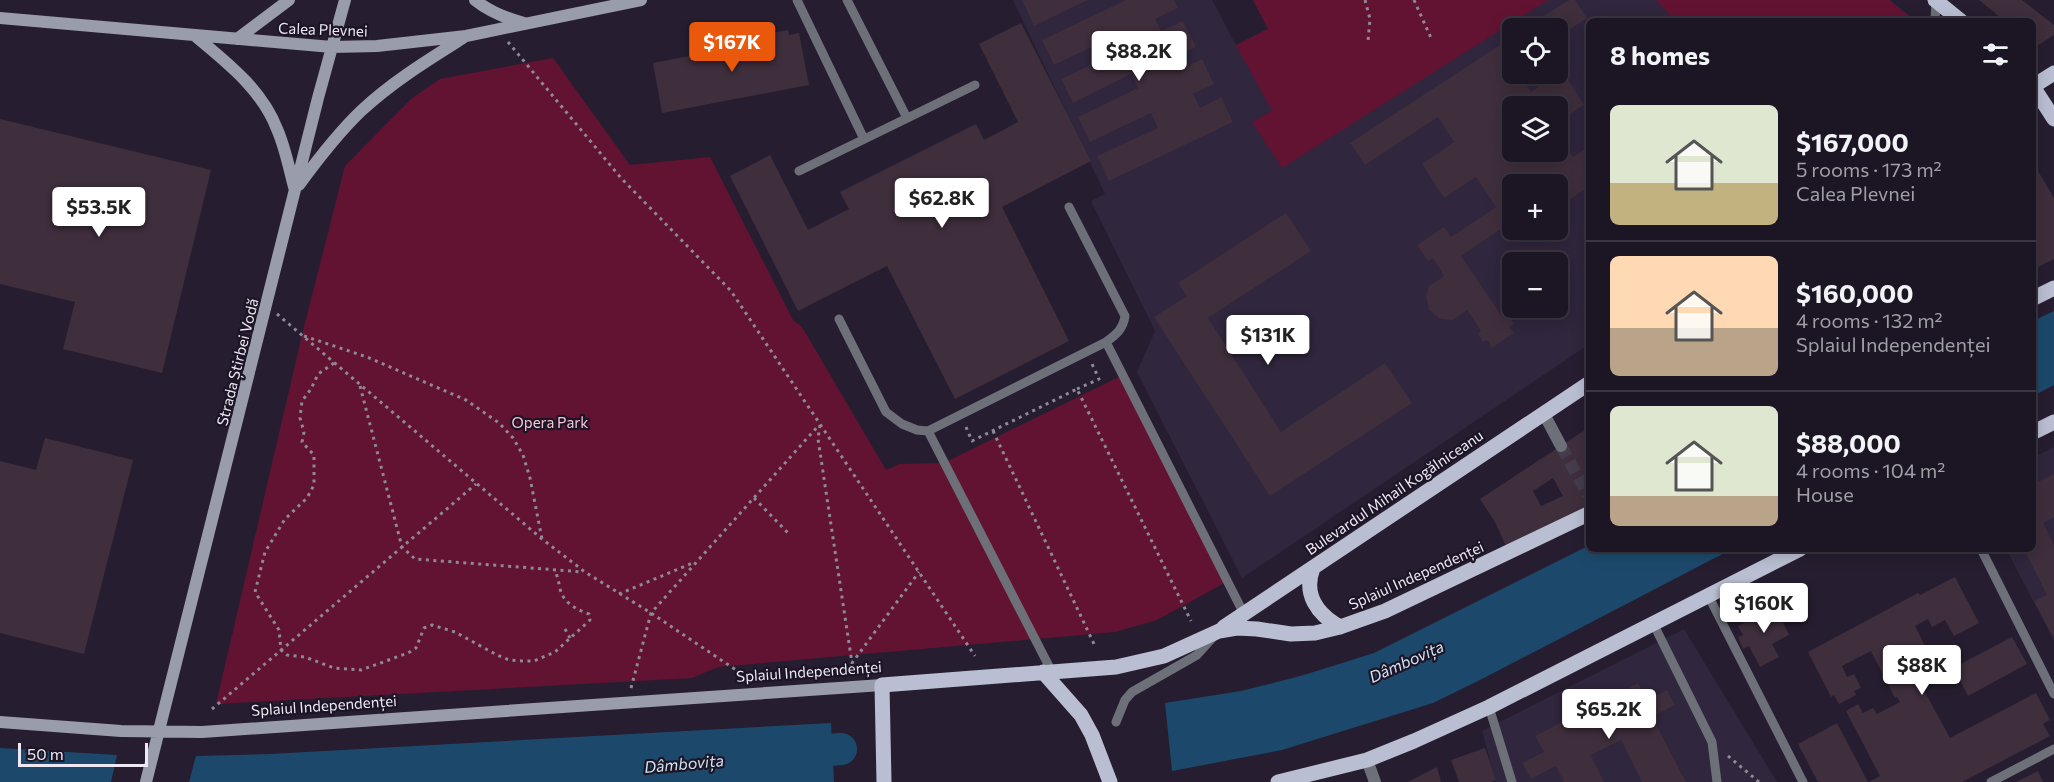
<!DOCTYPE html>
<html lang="en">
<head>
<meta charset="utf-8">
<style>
	body { margin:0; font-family:Commissioner,sans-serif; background:#251f2c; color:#f1f3f6; height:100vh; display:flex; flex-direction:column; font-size:22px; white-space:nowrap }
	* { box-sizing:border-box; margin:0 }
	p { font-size:20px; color:#a09fa6 }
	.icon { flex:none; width:33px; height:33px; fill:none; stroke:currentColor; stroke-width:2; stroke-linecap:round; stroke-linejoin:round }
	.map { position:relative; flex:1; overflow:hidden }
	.side { position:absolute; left:1586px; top:18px; width:450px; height:534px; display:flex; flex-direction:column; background:#1c1624; border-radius:9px; box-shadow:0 3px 15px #0003,0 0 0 2px #3a3541 }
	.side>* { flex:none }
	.controls { position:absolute; left:1502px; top:18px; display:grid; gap:12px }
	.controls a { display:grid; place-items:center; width:66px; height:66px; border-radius:9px; background:#1c1624; box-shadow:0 3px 15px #0003,0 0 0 2px #3a3541; font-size:30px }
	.scale { position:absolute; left:18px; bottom:15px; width:130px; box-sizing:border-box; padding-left:6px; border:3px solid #ede8f4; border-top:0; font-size:16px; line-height:21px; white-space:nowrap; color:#ede8f4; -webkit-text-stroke:4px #1c1526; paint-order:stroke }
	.price { position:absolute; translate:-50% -51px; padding:0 14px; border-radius:6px; background:#fff; color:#222; font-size:20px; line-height:39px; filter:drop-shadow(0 2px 3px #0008) }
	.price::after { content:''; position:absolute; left:50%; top:36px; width:18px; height:14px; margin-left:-9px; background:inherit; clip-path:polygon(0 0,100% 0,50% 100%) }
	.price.selected { background:#ea580c; color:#fff }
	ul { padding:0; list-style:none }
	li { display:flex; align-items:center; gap:18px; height:150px; padding:0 24px }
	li+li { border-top:2px solid #3a3541 }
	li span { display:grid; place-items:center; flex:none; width:168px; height:120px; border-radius:9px; color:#555 }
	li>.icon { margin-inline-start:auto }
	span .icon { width:72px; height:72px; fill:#fffc; stroke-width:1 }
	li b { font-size:26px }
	h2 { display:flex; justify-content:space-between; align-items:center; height:72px; padding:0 24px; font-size:26px }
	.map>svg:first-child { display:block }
</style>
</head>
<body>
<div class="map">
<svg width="2054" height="782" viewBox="0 0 2054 782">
	<rect width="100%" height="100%" fill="#261e30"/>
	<!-- built -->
	<path fill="#30263d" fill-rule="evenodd" d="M1013,0H1212L1236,45L1268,29L1253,0H1890L1910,16V21H1588V345L1242,578L1137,372L1155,331L1091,201L1105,194ZM1512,28H1557V74H1512ZM1512,106H1557V152H1512ZM1512,184H1557V230H1512ZM1512,262H1557V308H1512Z
		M2054,447V641L2006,549H2032L2033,458Z
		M1684,629L1777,782H1496L1482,731Z"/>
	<!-- green -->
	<path fill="#631332" d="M1253,0H1548L1282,168L1252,122L1272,111L1236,45L1268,29Z
		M1656,0H1889L1910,17V21H1676Z
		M553,58L630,165L710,157L793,320L802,327L886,470L900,464L944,463L1123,375L1228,581L1157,620L1115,632L718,667L692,678L216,704L302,335L345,166L411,99L440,79Z"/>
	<!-- water -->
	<path fill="#1c496b" d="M2054,311V385L2033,396V321Z
		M1588,546V549H1732L1482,679L1433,703L1282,750L1172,771L1165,703L1241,691L1304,675L1374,653Z
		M831,723L834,782H189L196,756L270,754Z
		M0,748L117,755L111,782H0Z"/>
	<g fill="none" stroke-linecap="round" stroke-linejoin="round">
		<!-- river -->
		<path stroke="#1c496b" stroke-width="32" d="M791,753L841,749"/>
	</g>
	<!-- building -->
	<path fill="#3f2e3c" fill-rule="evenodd" d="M1022,0H1088L1034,26Z
		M1126,0H1174L1178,8L1155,19L1161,31L1183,21L1196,47L1175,57L1181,69L1202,59L1214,84L1193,94L1200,108L1221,97L1233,122L1109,181L1097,156L1158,128L1151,113L1090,142L1078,117L1138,88L1131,74L1073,103L1061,79L1120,51L1113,37L1054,65L1042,40Z
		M1569,0H1575L1587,18L1557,38V28H1525Z
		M1979,0H2022L2054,25V35L2037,46L2032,43V21H2005Z
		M1021,23L1091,161L1002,207L1069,341L955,399L887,266L798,311L730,176L770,155L808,230L849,209L840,192L976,124L984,140L1018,122L979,44Z
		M788,30L789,35L799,33L809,85L662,113L653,63L764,42L763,35Z
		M1512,37V74H1519L1531,92L1562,71L1584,105L1557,122V106H1512V152H1557V132L1573,157L1588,147V171L1584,174L1588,180V187L1557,208V184H1512V230H1524L1514,236L1507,225L1461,256L1501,315L1506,312L1514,324L1509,327L1514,333L1492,348L1487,340L1483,342L1478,334L1481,331L1467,310L1453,320L1440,319L1429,310L1426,296L1429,286L1444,276L1433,258L1428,261L1417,245L1444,227L1451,237L1496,207L1476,177L1444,198L1422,164L1454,142L1438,117L1365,165L1350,143Z
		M0,119L211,170L162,373L63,349L75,302L0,284Z
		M2032,161L2054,198V259L2032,270Z
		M1286,213L1311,251L1208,318L1281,432L1385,363L1412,403L1270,496L1154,317L1187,296L1178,283Z
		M1588,428V507L1506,546L1495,522L1480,499ZM1553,478L1563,496L1541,506L1533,491Z
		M45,438L133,460L84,654L0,633V461L36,470Z
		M2054,474V517L2043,523L2054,545V634L2052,635L2034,601L2047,595L2024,549H2032V485Z
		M1955,577L1979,623L1954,636L1945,620L1932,627L1928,619L1915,626L1940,675L1921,685L1950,738L2036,693L2050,720L2043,724L2050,736L1962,782H1869L1880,776L1846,711L1858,704L1863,713L1873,708L1877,714L1900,702L1897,697L1895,698L1871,651L1842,666L1847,677L1854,674L1861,688L1854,691L1856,695L1839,704L1834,695L1831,697L1808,652L1918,593L1920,595Z
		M1773,601L1789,635L1772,644L1779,657L1760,667L1749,646L1743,649L1738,637L1743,635L1738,626L1760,615L1757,609Z
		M2012,637L2027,664L1968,696L1953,668Z
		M1638,683L1647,701L1667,690L1675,705L1652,717L1686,782H1642L1621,740L1591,755L1604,782H1564L1556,766L1531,779L1522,763L1544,752L1535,736Z
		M1837,723L1868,782H1818L1798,744Z
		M1485,748L1496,780L1491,782H1459L1451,760Z
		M1437,767L1441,782H1408Z
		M2038,771L2043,782H2016Z"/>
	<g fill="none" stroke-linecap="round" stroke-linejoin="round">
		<!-- street-tunnel -->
		<path stroke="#443c4d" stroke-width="12" stroke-dasharray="12 6" stroke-linecap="butt" d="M1561,446L1588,495"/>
		<!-- path -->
		<path stroke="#8e8897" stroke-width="3" stroke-dasharray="3 4.5" stroke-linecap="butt" d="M1365,0L1370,19L1368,41
			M1414,0L1431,38
			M508,42L621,178L731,291L975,656
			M277,314L542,539L585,572L651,613L739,672
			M304,336L367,357L466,400L499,423L513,438L523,455L530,478L542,539
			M334,363L318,374L311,389L302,401L300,418L304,432L302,442L314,455V485L307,498L285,519L265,552L255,592L279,630L281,650L287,655L305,657L334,668L361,670L408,653L416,648L424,628L432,625L455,632L497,655L509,660L522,661H534L555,652L590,620L589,614C577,610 562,602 560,588C558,580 558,577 554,569
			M360,386L402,547L415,559L583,572
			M1077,389L1099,379L1092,364
			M820,425L818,439L852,663L919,572
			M966,427L972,441L1077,389L1191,621
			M993,431L1095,646
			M754,498L790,535
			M619,594L695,562
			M565,629L570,638
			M631,688L651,613L819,425
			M212,709L476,484
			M1728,756L1759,782"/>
		<!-- lane -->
		<path stroke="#6d7079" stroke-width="9" d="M797,0L864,139
			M847,0L907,118
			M1935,21L1936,0
			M799,171L975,85
			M839,319L886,412L902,424L917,430L928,431L1106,342C1117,334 1123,329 1125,316L1069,207
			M1106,342L1244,614
			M928,431L1052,672
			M1981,549L2054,694
			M1708,595L1803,782
			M1653,623L1712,742L1717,782
			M1489,707L1512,782
			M1116,722L1125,700L1132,692L1197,655L1216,634
			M1991,782L2054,749"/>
		<!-- street -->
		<path stroke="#6d7079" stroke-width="12" d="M1544,414L1561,446
			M1367,760L1375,782"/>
		<!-- secondary -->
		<path stroke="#989cab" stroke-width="12" d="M475,0C490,12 505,18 524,23
			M0,18L332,47L377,46L466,36L641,0
			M194,35C226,62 261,88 277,129C285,147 289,168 294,187
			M237,39L289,0
			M299,185C318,159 338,133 361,111C392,82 428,60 463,38
			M0,722L121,731L202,732L882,685
			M146,782L318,98L345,0"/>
		<!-- primary -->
		<path stroke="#b9bed2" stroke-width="15" d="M1935,0L1961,21
			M2032,85L2054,119
			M2032,87L2054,73
			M2032,299L2054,288
			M2032,433L2054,422
			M1313,568C1303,594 1317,614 1340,627
			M1224,627L1588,384
			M1043,672L1081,715L1092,735L1110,782
			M884,782L882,685L1116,667L1164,656L1219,631L1237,628L1257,629L1291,634L1315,633L1340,627L1385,611L1588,514
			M1278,782L1367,760L1414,741L1489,707L1800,549"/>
	</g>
	<g text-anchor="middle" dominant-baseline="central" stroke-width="4.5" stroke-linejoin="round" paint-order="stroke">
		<!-- street labels -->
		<g font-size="15" fill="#ede8f4" stroke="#1c1526">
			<text transform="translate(323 29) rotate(2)">Calea Plevnei</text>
			<text transform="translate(237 362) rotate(-76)">Strada Știrbei Vodă</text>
			<text transform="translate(1394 492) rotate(-34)">Bulevardul Mihail Kogălniceanu</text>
			<text transform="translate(1416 575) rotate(-24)">Splaiul Independenței</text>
			<text transform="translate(809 671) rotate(-4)">Splaiul Independenței</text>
			<text transform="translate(324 705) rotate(-4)">Splaiul Independenței</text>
		</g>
		<!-- park labels -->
		<g font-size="15" fill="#fac5d2" stroke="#1c1526">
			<text x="550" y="422">Opera Park</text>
		</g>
		<!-- water labels -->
		<g font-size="16" font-style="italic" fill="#cfe3f4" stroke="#1c1526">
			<text transform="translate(1406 661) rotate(-24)">Dâmbovița</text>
			<text transform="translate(684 763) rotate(-5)">Dâmbovița</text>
		</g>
	</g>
</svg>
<div class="controls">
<a><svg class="icon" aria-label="locate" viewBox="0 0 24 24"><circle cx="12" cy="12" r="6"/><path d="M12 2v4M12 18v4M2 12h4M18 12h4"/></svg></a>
<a><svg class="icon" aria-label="layers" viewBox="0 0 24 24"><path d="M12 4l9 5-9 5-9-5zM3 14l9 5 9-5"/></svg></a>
<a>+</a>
<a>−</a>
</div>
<div class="scale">50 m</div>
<b class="price selected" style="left:732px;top:73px">$167K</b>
<b class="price" style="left:1139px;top:82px">$88.2K</b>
<b class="price" style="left:942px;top:229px">$62.8K</b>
<b class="price" style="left:99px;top:238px">$53.5K</b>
<b class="price" style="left:1268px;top:366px">$131K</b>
<b class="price" style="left:1764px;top:634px">$160K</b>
<b class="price" style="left:1922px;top:696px">$88K</b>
<b class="price" style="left:1609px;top:740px">$65.2K</b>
<section class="side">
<h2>8 homes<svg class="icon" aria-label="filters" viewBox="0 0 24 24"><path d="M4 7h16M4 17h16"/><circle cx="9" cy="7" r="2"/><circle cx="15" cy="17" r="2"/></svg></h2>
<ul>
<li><span style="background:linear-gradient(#dfe7d0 65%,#c2b280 0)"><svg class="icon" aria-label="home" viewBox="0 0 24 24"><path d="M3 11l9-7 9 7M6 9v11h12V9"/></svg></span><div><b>$167,000</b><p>5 rooms · 173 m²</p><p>Calea Plevnei</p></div></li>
<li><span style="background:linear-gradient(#ffd9b3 60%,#b9a48a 0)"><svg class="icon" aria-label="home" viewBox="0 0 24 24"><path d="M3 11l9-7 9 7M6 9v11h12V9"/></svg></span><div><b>$160,000</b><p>4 rooms · 132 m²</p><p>Splaiul Independenței</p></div></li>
<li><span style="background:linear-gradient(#dfe7d0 75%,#b9a48a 0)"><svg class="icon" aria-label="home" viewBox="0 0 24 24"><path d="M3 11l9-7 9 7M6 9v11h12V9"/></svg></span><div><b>$88,000</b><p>4 rooms · 104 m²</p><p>House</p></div></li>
</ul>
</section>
</div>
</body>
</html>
